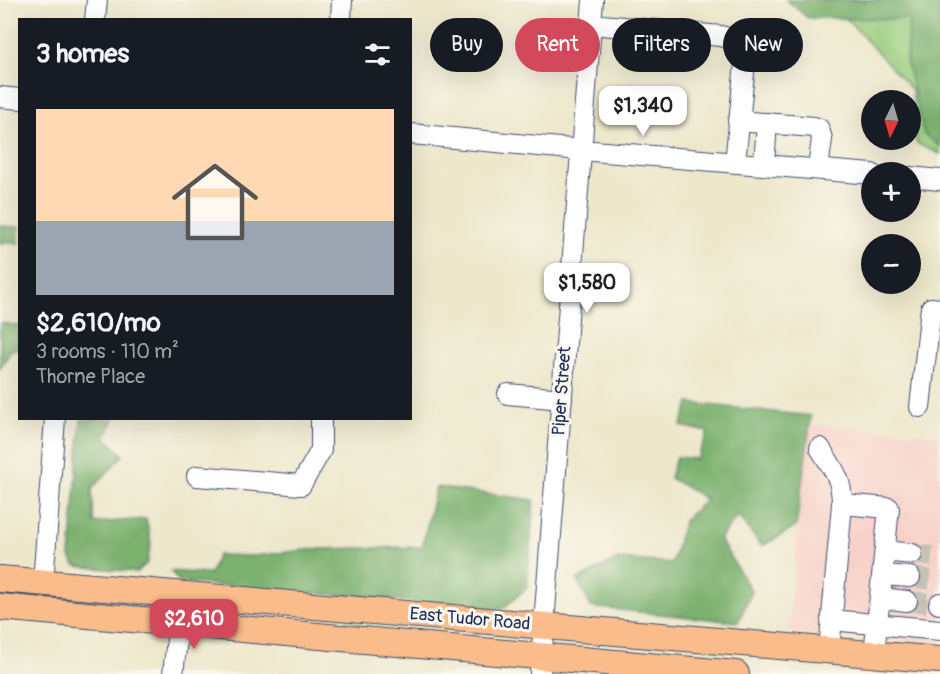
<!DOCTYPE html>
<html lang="en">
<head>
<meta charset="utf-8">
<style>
	body { margin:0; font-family:Pangolin,sans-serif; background:#242831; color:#f1f3f6; height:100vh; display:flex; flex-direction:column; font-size:22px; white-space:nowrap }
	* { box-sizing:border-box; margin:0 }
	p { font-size:20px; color:#9ea1a6 }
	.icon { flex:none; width:33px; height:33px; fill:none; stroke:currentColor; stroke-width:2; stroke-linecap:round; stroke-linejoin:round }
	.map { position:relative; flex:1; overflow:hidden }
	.drawer { position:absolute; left:18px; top:18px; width:394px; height:402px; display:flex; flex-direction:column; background:#171b24; border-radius:0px; box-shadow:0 6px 24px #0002 }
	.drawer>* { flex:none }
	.top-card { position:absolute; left:430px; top:18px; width:418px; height:54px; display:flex; gap:12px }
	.needle { width:39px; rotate:185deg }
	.buttons { position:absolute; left:861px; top:90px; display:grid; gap:12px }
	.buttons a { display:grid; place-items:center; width:60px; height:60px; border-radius:50%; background:#171b24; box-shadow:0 6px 24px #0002; font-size:30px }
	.price { position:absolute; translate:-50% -51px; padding:0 14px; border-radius:12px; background:#fff; color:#222; font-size:20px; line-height:39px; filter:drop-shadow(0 2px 3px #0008) }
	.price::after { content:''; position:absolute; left:50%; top:36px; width:18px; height:14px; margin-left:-9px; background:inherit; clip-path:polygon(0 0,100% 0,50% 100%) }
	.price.active { background:#d1495b; color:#fff }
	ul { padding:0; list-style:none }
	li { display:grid; align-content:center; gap:12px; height:318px; padding:0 18px }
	li span { display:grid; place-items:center; height:186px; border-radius:0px; color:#555 }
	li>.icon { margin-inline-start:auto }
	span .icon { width:108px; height:108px; fill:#fffc; stroke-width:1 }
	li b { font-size:26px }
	h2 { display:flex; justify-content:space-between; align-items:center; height:72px; padding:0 18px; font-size:26px }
	.tag { padding:0 21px; border-radius:27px; background:#171b24; box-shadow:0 6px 24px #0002; font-size:21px; line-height:54px }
	.tag.active { background:#d1495b; color:#fff }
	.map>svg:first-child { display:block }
</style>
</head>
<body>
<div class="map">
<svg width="940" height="674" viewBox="0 0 940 674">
	<rect width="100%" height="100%" fill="#fbf7ec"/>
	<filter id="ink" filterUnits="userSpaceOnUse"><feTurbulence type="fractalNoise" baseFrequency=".0167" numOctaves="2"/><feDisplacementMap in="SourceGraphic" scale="12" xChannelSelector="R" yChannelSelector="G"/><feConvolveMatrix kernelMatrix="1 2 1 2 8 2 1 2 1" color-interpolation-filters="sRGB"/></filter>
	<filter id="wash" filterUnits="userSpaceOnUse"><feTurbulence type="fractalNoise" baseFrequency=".008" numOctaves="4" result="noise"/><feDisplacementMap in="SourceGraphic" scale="24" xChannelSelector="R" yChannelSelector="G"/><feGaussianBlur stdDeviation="1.35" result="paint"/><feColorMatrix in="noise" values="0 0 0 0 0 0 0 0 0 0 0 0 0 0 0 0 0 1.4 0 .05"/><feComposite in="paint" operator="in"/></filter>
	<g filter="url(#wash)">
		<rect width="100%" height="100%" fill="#ede7cb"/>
		<!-- built -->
		<path fill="#f7d1c8" d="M808,424L940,435V645L788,632Z"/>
		<!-- green -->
		<path fill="#9bce7f" stroke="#5b7e6e" stroke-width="1.5" d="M817,0H940V154L916,143L912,90L848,20Z"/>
		<!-- forest -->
		<path fill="#7cb16e" stroke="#4c7066" stroke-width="1.5" d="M786,0H940V146L924,134L906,59L909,19L808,18Z
			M0,226L19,227V243H0Z
			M0,323L20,326L19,350L12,349L0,369Z
			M689,403L811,416L796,527L762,546L738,516L719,539L752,592L738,622L591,607L577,580L618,559L672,563L684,521L706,499L670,478L676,457L697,459L708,432L681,426Z
			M81,419H114L105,437L123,455L92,489L94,523L146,519L151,543L147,563L137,572L76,566L70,557Z
			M436,487L534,500L527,588L502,609L179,582L171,571L210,574L218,555L254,556L314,549L422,547Z"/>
	</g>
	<g filter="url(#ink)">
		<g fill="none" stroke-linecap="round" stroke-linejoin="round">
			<!-- minor-tunnel -->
			<path stroke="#c3c2b5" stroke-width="20" stroke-dasharray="20 10" stroke-linecap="butt" d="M912,554L940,557
				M910,577L940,581
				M907,601L939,604"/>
			<!-- minor casing -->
			<g stroke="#3a4b6e" stroke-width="22">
				<path id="minor" d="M95,20L97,0
					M341,20L342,0
					M591,24L721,36C740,41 741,44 745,63L735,163
					M0,97L20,99
					M738,121L814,127L819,129L822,139L818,169
					M411,134L581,150L872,174
					M764,165L767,123
					M910,177L940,180
					M508,394L562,399
					M920,407L931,308L940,309
					M820,448C833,469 842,478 842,504L889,508L874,654
					M197,476L301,485L321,450V418
					M885,551L912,554
					M882,575L910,577
					M43,584L55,418
					M880,598L907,601
					M939,604L940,603
					M831,620L940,630
					M829,650L842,504
					M173,674L179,622
					M540,674L593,0"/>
			</g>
			<!-- major casing -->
			<g stroke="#3a4b6e" stroke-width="28">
				<path id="major" d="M0,579L940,660
					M0,607L736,674"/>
			</g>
			<!-- minor -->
			<use href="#minor" stroke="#fff" stroke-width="20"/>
			<!-- major -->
			<use href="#major" stroke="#f9bc8a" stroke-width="26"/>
		</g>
	</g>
	<g text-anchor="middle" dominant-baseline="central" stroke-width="6" stroke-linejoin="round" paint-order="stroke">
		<!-- street labels -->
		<g font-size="18" fill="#1b2f5e" stroke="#fbf7ec">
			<text transform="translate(562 391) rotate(-86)">Piper Street</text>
			<text transform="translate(470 619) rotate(5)">East Tudor Road</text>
		</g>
	</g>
</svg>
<div class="buttons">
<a><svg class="needle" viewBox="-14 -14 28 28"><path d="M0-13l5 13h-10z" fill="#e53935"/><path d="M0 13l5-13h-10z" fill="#9ea1a6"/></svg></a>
<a>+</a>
<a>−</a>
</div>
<b class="price" style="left:643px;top:137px">$1,340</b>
<b class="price" style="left:587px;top:314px">$1,580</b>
<b class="price active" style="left:194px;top:650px">$2,610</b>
<div class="top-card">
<a class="tag">Buy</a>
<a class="tag active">Rent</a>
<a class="tag">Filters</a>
<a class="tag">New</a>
</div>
<section class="drawer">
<h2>3 homes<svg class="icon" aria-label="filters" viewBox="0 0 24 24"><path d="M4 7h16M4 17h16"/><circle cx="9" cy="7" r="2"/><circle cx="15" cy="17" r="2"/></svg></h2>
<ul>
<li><span style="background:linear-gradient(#ffd9b3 60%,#9aa5b1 0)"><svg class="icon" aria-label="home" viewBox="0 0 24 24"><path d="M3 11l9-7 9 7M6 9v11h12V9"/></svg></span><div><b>$2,610/mo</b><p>3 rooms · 110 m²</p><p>Thorne Place</p></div></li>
</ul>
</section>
</div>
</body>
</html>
